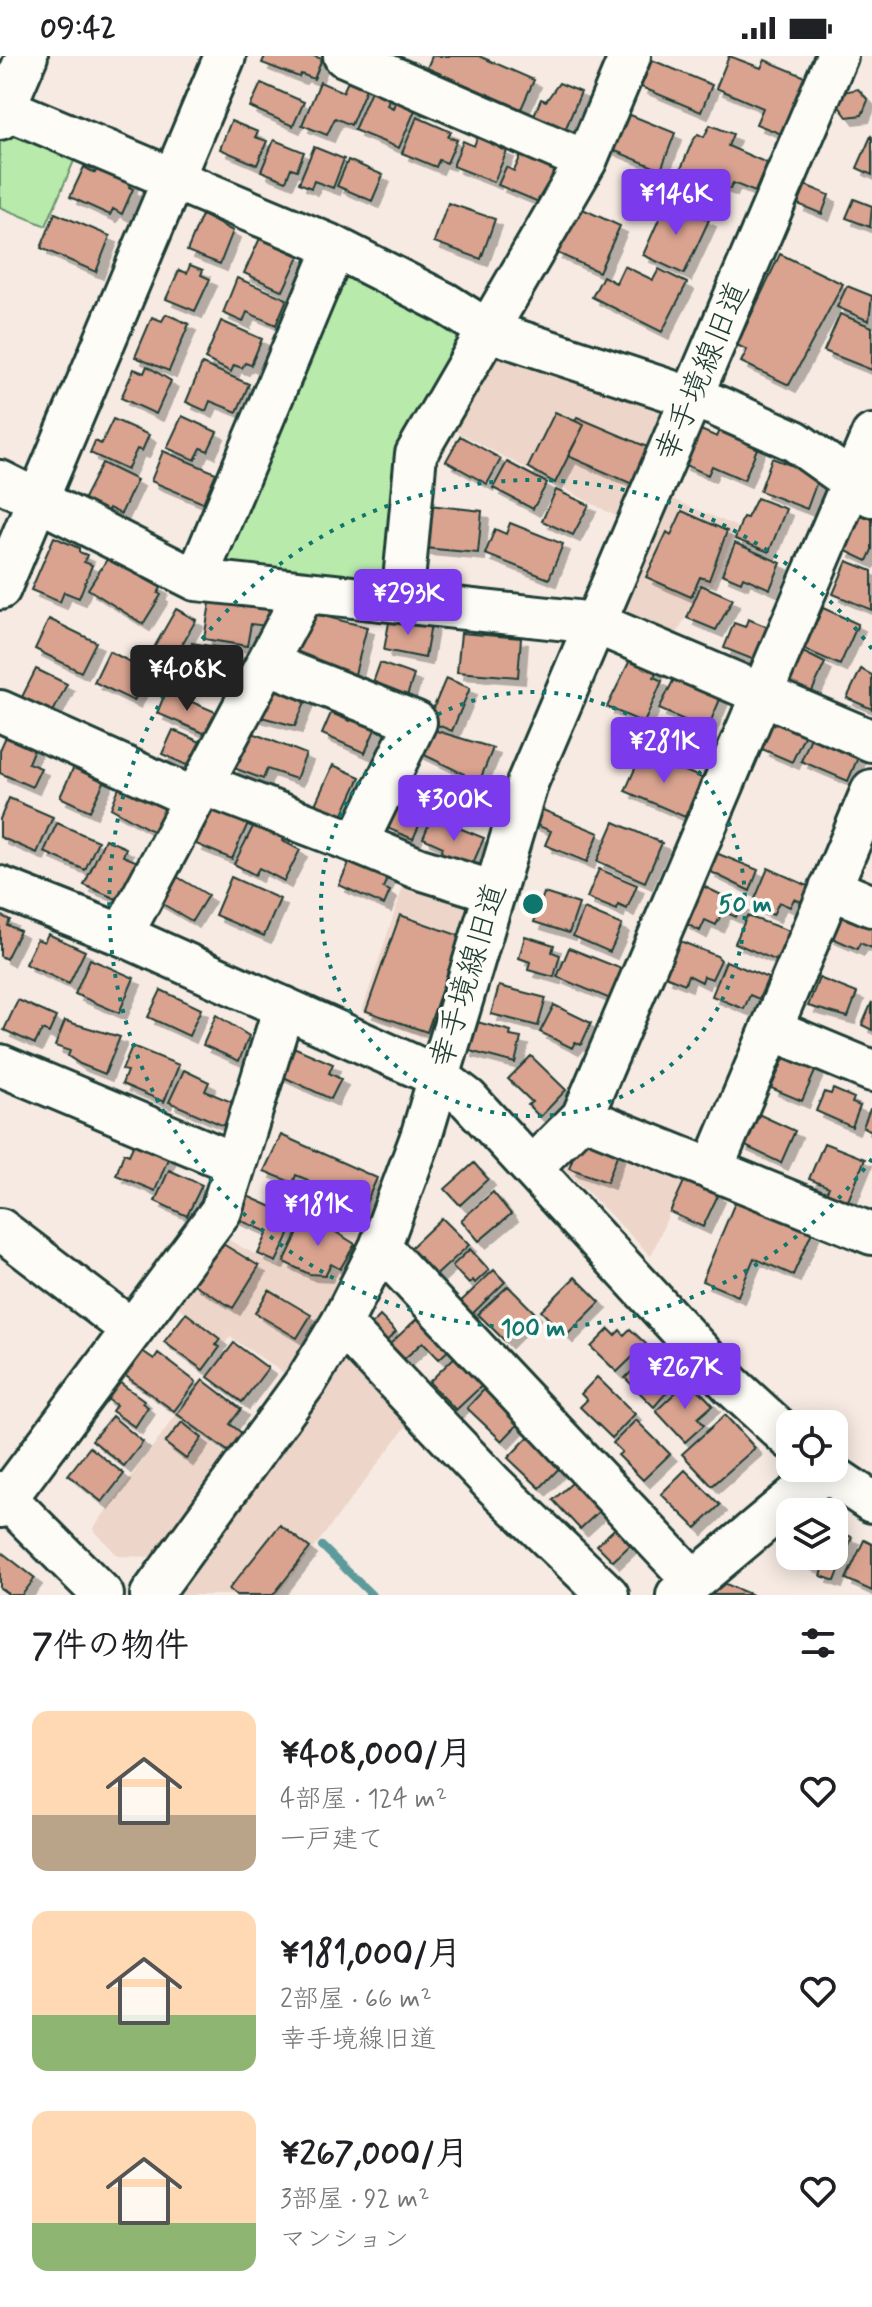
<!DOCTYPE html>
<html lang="ja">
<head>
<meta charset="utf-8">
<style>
	body { margin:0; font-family:Mynerve,"Klee One",sans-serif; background:#f6f6f6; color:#202124; height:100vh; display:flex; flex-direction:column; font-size:30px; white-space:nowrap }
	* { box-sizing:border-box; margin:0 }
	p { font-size:26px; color:#757577 }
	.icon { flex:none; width:44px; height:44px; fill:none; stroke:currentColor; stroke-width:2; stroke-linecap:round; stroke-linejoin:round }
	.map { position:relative; height:1539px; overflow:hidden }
	.panel { display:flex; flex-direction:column; background:#fff; flex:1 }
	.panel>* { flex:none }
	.fabs { position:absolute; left:776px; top:1354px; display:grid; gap:16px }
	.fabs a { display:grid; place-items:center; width:72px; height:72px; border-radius:16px; background:#fff; box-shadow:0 4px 20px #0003; font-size:40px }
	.price { position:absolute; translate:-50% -68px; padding:0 18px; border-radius:8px; background:#7c3aed; color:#fff; font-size:26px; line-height:52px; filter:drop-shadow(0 2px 4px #0008) }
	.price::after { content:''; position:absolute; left:50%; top:48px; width:24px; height:18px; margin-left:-12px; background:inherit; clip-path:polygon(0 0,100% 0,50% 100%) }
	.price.current { background:#222; color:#fff }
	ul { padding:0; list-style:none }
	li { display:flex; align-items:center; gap:24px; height:200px; padding:0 32px }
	li span { display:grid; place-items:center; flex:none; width:224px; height:160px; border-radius:16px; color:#555 }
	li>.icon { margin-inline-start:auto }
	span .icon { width:96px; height:96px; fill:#fffc; stroke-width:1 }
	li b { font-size:34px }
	h2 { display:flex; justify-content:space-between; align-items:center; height:96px; padding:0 32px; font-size:34px }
	.status { display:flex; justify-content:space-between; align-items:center; height:56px; padding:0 40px; background:#fff; direction:ltr }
	.status svg { height:22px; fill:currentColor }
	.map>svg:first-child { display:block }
</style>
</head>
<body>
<div class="status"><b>09:42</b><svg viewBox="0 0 49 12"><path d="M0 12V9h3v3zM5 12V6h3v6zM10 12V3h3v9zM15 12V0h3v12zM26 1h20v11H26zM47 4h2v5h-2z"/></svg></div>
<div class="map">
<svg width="872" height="1539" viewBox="0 0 872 1539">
	<defs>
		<filter id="shadow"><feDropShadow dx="7" dy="7" stdDeviation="0" flood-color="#0004"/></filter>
	</defs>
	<rect width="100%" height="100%" fill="#f6eae2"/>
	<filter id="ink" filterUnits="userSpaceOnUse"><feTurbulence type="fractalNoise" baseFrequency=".0125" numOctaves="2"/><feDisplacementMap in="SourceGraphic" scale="16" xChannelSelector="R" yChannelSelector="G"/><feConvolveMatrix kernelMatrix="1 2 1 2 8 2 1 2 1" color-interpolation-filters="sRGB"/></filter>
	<g filter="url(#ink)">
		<!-- built -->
		<path fill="#edd5c9" d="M506,293L661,345L667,361L625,465L448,371L492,297Z
			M664,439L737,471L712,530L702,526L673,587L615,555Z
			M408,816L478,853L443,969L421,981L362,955Z
			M576,1079L686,1117L651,1200L564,1112V1090Z
			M306,1151L365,1180L291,1322L230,1281L225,1287L169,1244L217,1178L279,1211Z
			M343,1297L414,1360L278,1539H173Z
			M176,1359L234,1405L161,1501L118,1500L93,1473Z"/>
		<!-- green -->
		<path fill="#b8eaab" stroke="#6c9470" stroke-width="2" d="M17,72L77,98L46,170L0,151V88L4,77Z
			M357,213L462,267L468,286L390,519L378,531L225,514L218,489L330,218Z"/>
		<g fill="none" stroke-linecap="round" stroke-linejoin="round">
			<!-- stream -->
			<path stroke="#5d9a9b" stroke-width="8" d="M322,1490L372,1539"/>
		</g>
		<!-- building -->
		<path fill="#d9a390" stroke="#1f3d34" stroke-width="2" filter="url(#shadow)" d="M265,0H314L322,3L314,23L301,18L299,21L262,7Z
			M432,0H479L534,24L521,53L427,12Z
			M729,0L761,12L765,4L808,22L784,79L756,68L763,52L716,32Z
			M652,4L712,29L701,56L641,31Z
			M350,21L368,28L351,69L335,62L327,79L302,69L320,26L343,36Z
			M261,27L304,46L293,70L250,51Z
			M559,27L581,36L563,79L531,66L541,43L546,45Z
			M372,32L390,40L387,49L393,52L396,44L416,52L399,92L354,74Z
			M858,33L868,44L862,59L847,61L838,49L843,36Z
			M623,56L675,77L661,114L608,92Z
			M417,61L451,76L448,81L457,84L447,107L439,104L436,111L402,97Z
			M231,65L258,76L255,81L267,85L257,109L220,93Z
			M710,69L733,78L728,90L767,107L755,136L733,127L730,133L706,123L701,135L676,125L692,86L698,78L704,81Z
			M478,79L500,88L499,92L507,95L494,126L453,110L463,85L474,90Z
			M871,80L872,81V119L857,112Z
			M274,84L304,96L297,114L291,112L286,125L261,115Z
			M314,91L344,103L333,132L314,125L311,132L299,127Z
			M523,95L557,110L541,147L498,129L506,111L514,115Z
			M348,104L383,119L372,145L337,130Z
			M98,109L132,124L129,131L133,133L122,158L113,153L110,159L70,141L84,111L95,117Z
			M805,129L829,139L822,158L798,148Z
			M854,143L872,150L870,171L846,162Z
			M667,145L709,164L684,218L643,199Z
			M448,147L495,163L481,203L434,186Z
			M576,150L620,170L599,216L555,196Z
			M55,157L110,180L96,216L41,192Z
			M202,159L233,175L220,208L187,195Z
			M260,182L299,200L283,235L244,217Z
			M780,198L843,228L789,329L741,306L747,294L737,289Z
			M190,209L203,214L201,219L210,223L195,255L166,243L179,214L187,217Z
			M624,210L653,224L659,213L687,227L662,276L592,241L603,220L616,227Z
			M237,222L287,243L276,269L247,256L243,266L223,257Z
			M847,230L872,240L869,265L837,251Z
			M166,258L189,268L169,315L135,301L152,261L162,265Z
			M840,258L872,271V314L824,295Z
			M221,265L262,283L251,309L245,307L242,312L234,309L231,316L205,303Z
			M202,308L249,328L237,356L210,345L206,355L186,346Z
			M147,310L171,325L156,358L121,342L134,313L144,317Z
			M555,356L584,369L555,427L528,411Z
			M182,360L217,376L208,395L201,392L195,404L167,392Z
			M577,361L652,393L637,430L568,400L584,369L575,365Z
			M113,363L149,379L142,395L137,393L127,414L90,397L95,385L101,388Z
			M696,372L717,381L721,372L759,388L744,424L712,410L708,419L681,407Z
			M460,380L501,403L487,428L446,405Z
			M163,395L216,417L203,447L151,425Z
			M772,402L819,420L807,453L760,435Z
			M507,406L547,427L533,453L493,432Z
			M102,407L137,424L121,458L109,452L105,460L81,448Z
			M556,434L589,449L573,479L542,465Z
			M757,442L786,453L769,496L735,483L743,461L747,462Z
			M429,449L482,455L478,497L424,492Z
			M682,455L727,475L709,524L700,521L691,541L646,521L667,476L671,479Z
			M861,457L872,462V494L867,505L844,494Z
			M510,467L563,488L549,523L485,498L495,473L506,478Z
			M54,481L79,492V496L87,499L84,506L92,509L79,542L64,536L60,546L31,534Z
			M735,487L781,507L770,533L743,521L741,526L722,518Z
			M108,502L161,532L158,537L161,539L143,568L88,533Z
			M847,505L872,515V554L833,538Z
			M701,529L733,543L716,574L687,562Z
			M211,541L278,553L275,571L251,568L247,590L204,583Z
			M823,552L858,568L840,609L804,593Z
			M176,553L196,564L172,606L152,595Z
			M307,556L367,571L354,622L294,607Z
			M390,561L431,568L425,602L384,594Z
			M49,563L96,586L81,616L35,593Z
			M748,563L770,572L757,605L724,592L734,567L745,571Z
			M461,577L521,582L518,621L457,616Z
			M192,587L229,593L224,630L182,625Z
			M109,595L148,615L134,645L94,626Z
			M803,596L825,607L810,640L787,630Z
			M632,600L658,611L654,621L662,625L644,667L607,651Z
			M380,607L414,619L405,646L370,635Z
			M36,613L67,628L49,664L18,649Z
			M861,613L872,619V653L847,642Z
			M675,621L721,641L707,674L659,653Z
			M446,622L470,632L452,675L428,665Z
			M268,627L308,639L295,670L254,659Z
			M166,635L218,657L208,679L157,657Z
			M331,657L350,665L352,660L376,671L365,697L322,678Z
			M775,663L806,676L792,706L762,693Z
			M427,672L493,692L480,724L476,723L473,730L462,725L464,718L418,696Z
			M173,674L205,688L191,711L162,698Z
			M245,674L306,698L296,723L267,713L263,723L231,711Z
			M8,676L36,688L28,707L41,712L32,731L0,717V694Z
			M812,679L859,699L848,725L801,705Z
			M642,697L702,722L685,761L625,735Z
			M75,708L106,722L90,755L60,741Z
			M333,709L360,721L339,767L312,755Z
			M122,724L170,744L156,777L111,752Z
			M403,737L429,748L413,783L387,772Z
			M214,740L249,765L232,803L196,788L204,771L192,765Z
			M9,742L53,761L37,797L0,781V763Z
			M538,752L599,777L587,806L545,789L551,775L531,767Z
			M432,761L484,782L470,814L439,801L443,791L423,782Z
			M257,763L286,777L283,785L300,794L284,825L259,812L255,819L234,808Z
			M614,766L662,787L645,826L597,805Z
			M57,767L98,785L85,814L44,796Z
			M105,783L126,792L123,800L138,806L121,845L84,829Z
			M716,797L758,814L750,835L709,815Z
			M351,802L389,818L383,832L390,835L384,849L339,829Z
			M768,812L808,830L802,846L794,843L790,851L779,846L773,859L752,850Z
			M599,813L637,829L627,853L618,849L617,854L587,842Z
			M169,816L208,839L192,865L154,843Z
			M231,821L280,843L264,880L215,859Z
			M701,829L742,849L736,861L723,855L716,869L705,864L700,875L683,866Z
			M544,837L579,848L569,877L534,866Z
			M584,853L622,869L610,896L573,880Z
			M0,859L10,864L7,869L20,875L6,903L0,900Z
			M400,859L460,880L427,976L366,955Z
			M837,859L851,865L854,860L868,867L867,870L872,872V892L860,887L857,893L828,880Z
			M747,860L790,875L777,905L735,887Z
			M48,878L85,895L69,928L25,908L37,883L44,886Z
			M525,880L554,889L552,896L560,899L554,921L528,914L530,906L519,902Z
			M680,885L717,900L721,904L712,923L704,920L702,926L688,919L685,928L665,920Z
			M569,892L627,915L615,945L557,921Z
			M90,903L134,922L119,957L75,938Z
			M726,905L768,922L759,943L750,939L744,953L712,940Z
			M819,922L857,937L848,961L808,950Z
			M499,930L546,942L538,970L491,958Z
			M161,934L201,953L189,980L148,961Z
			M18,944L56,961L49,977L42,974L35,988L4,974Z
			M872,946V974L862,969Z
			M554,949L591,967L581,989L575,986L572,992L540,976Z
			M216,959L249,980L239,1005L203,989Z
			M65,965L120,981L105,1018L80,1008L68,1000L70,995L55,990Z
			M477,966L511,975L510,980L521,982L515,1007L466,994L472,969Z
			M132,990L179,1009L164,1046L122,1028L127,1015L122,1014Z
			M291,990L333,1008L329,1017L341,1023L331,1043L277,1018Z
			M786,998L817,1011L802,1045L771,1032Z
			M531,1000L566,1034L540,1061L528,1049L532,1046L508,1023Z
			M184,1014L209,1026L205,1035L234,1047L224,1070L169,1046Z
			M833,1033L854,1042L852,1047L860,1050L852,1071L816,1055L824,1036L831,1038Z
			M870,1053H872V1075L863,1071Z
			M756,1057L795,1075L781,1107L741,1088Z
			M281,1079L377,1122L362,1156L336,1145L340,1137L330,1133L327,1140L305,1130L308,1124L296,1119L293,1127L264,1115Z
			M588,1082L619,1094L607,1126L569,1112L578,1088Z
			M147,1086L171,1095L155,1135L116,1119L124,1097L129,1099L134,1088L145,1093Z
			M824,1087L865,1103L848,1145L826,1137L829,1131L809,1123Z
			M474,1107L488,1123L460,1149L445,1133Z
			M169,1114L202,1129L187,1160L155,1145Z
			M687,1119L717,1132L714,1137L718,1139L703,1171L670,1156Z
			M493,1136L511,1158L479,1185L461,1164Z
			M245,1139L297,1162L276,1206L258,1198L268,1176L234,1162Z
			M736,1144L812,1176L793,1219L754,1202L738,1240L702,1225Z
			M307,1158L355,1188L340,1213L331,1208L325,1219L309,1218L284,1206Z
			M442,1162L469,1189L430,1225L404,1198Z
			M218,1185L259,1210L233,1252L192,1227Z
			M470,1193L489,1214L475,1227L473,1224L469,1228L452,1210Z
			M494,1214L505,1226L468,1262L456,1250Z
			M575,1221L600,1246L566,1280L541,1255Z
			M508,1230L534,1256L505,1285L478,1258Z
			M269,1234L311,1259L297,1282L255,1257Z
			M424,1256L455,1288L439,1303L423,1286L404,1303L390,1288Z
			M186,1257L220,1283L216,1289L220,1291L203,1314L164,1286Z
			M380,1260L396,1276L379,1292L364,1277Z
			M609,1273L615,1279L620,1274L624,1279L630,1273L646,1288L617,1316L591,1291Z
			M234,1287L268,1312L242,1346L208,1321Z
			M658,1290L684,1316L654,1351L625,1322Z
			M141,1294L154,1303L158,1297L196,1326L174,1355L123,1318Z
			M461,1295L489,1323L456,1354L429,1326Z
			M597,1321L635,1358L612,1382L580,1351L587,1344L581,1338Z
			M116,1324L144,1344L142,1347L148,1351L135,1371L112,1355L116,1349L104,1341Z
			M203,1324L241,1353L230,1368L247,1381L233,1399L177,1358Z
			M689,1324L713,1349L698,1362L704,1369L685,1386L656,1355Z
			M490,1327L526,1360L502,1385L467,1352Z
			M725,1359L755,1392L712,1430L682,1398Z
			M112,1360L143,1386L124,1410L92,1384Z
			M636,1364L670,1398L643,1424L618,1399L622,1396L613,1387Z
			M182,1366L202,1382L186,1403L165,1387Z
			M537,1372L568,1403L540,1432L508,1402Z
			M90,1391L124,1418L102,1446L68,1419Z
			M685,1414L720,1449L696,1472L661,1438Z
			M581,1419L608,1447L580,1473L553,1444Z
			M815,1446L834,1453L832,1456H811Z
			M623,1465L638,1482L613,1505L597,1489Z
			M280,1469L310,1492L273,1539H236L229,1533Z
			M834,1474L852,1481L835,1525L821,1520L823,1514L787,1501L790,1493V1500H834Z
			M864,1484L872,1488V1535L846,1523Z
			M0,1495L35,1522L22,1539H10L0,1532Z
			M716,1524L752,1539H710Z"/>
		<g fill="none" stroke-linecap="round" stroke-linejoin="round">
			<!-- minor casing -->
			<g stroke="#1f3d34" stroke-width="46">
				<path id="minor" d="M344,0L586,105
					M0,50L335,191L445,247L489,275L714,349L795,385L872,440
					M0,63L27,0
					M0,425L196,524L595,567L872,685
					M196,524L335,191
					M0,533L225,0
					M402,546L416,398L586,105L630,0
					M269,608L416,666L357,787L417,812L495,836
					M0,655L194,742
					M202,728L357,787
					M0,831L122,879L439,1021L468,1043L731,1329L790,1383
					M830,832L872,850
					M122,879L304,537
					M771,973L872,1015
					M0,1009L234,1107
					M582,1061L872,1178
					M532,1111L582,1061L872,379
					M712,1114L872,734
					M0,1173L132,1274
					M380,1191L693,1524
					M341,1268L494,1429L608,1539
					M821,1412L872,1446
					M0,1436L103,1539
					M0,1451L221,1155L284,951
					M151,1539L307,1324L341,1268L380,1191L421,1081L528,725L837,0
					M677,1539L825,1415"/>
			</g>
			<!-- minor -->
			<use href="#minor" stroke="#fdfcf7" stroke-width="40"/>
		</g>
	</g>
	<!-- distance rings -->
	<g fill="none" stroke="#0f766e" stroke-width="4" stroke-dasharray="4 8">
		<circle cx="533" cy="848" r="212"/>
		<path d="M872 1103A424 424 0 1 1 872 593"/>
	</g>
	<g text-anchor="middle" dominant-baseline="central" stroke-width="7" stroke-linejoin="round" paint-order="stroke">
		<!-- street labels -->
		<g font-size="32" fill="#1f3d34" stroke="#fdfcf7">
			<text transform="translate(703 316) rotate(-67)">幸手境線旧道</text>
			<text transform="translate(469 920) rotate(-73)">幸手境線旧道</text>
		</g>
	</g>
	<circle cx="533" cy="848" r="12" fill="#0f766e" stroke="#fdfcf7" stroke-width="4"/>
	<g font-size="24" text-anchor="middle" font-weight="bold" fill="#0f766e" stroke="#fdfcf7" stroke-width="7" stroke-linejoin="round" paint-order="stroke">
		<text x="745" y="856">50 m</text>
		<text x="533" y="1280">100 m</text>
	</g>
</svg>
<div class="fabs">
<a><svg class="icon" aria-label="locate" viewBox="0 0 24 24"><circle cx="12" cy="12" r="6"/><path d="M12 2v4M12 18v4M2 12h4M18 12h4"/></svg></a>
<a><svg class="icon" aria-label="layers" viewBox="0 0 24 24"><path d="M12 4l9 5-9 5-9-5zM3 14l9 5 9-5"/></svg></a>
</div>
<b class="price" style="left:676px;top:181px">¥146K</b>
<b class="price" style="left:408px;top:581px">¥293K</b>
<b class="price current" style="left:187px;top:657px">¥408K</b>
<b class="price" style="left:664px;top:729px">¥281K</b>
<b class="price" style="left:454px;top:787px">¥300K</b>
<b class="price" style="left:318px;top:1192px">¥181K</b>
<b class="price" style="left:685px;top:1355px">¥267K</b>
</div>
<section class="panel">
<h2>7件の物件<svg class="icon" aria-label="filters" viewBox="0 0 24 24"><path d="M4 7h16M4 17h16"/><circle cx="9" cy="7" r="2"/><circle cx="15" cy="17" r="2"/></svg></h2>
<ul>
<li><span style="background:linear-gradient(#ffd9b3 65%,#b9a48a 0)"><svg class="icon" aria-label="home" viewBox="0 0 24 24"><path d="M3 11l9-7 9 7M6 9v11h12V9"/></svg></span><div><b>¥408,000/月</b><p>4部屋 · 124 m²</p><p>一戸建て</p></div><svg class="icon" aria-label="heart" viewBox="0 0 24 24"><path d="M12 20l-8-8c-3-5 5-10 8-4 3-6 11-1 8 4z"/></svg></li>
<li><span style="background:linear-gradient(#ffd9b3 65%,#8fb573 0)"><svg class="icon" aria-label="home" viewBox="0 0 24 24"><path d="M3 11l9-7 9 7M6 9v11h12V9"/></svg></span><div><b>¥181,000/月</b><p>2部屋 · 66 m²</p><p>幸手境線旧道</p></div><svg class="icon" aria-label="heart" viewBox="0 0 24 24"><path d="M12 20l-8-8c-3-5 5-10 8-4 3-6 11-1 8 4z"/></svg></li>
<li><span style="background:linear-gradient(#ffd9b3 70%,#8fb573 0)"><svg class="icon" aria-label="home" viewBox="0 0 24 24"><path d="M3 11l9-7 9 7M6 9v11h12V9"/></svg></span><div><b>¥267,000/月</b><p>3部屋 · 92 m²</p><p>マンション</p></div><svg class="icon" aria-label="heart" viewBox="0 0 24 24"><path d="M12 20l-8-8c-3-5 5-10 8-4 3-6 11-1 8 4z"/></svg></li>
</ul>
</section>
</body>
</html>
